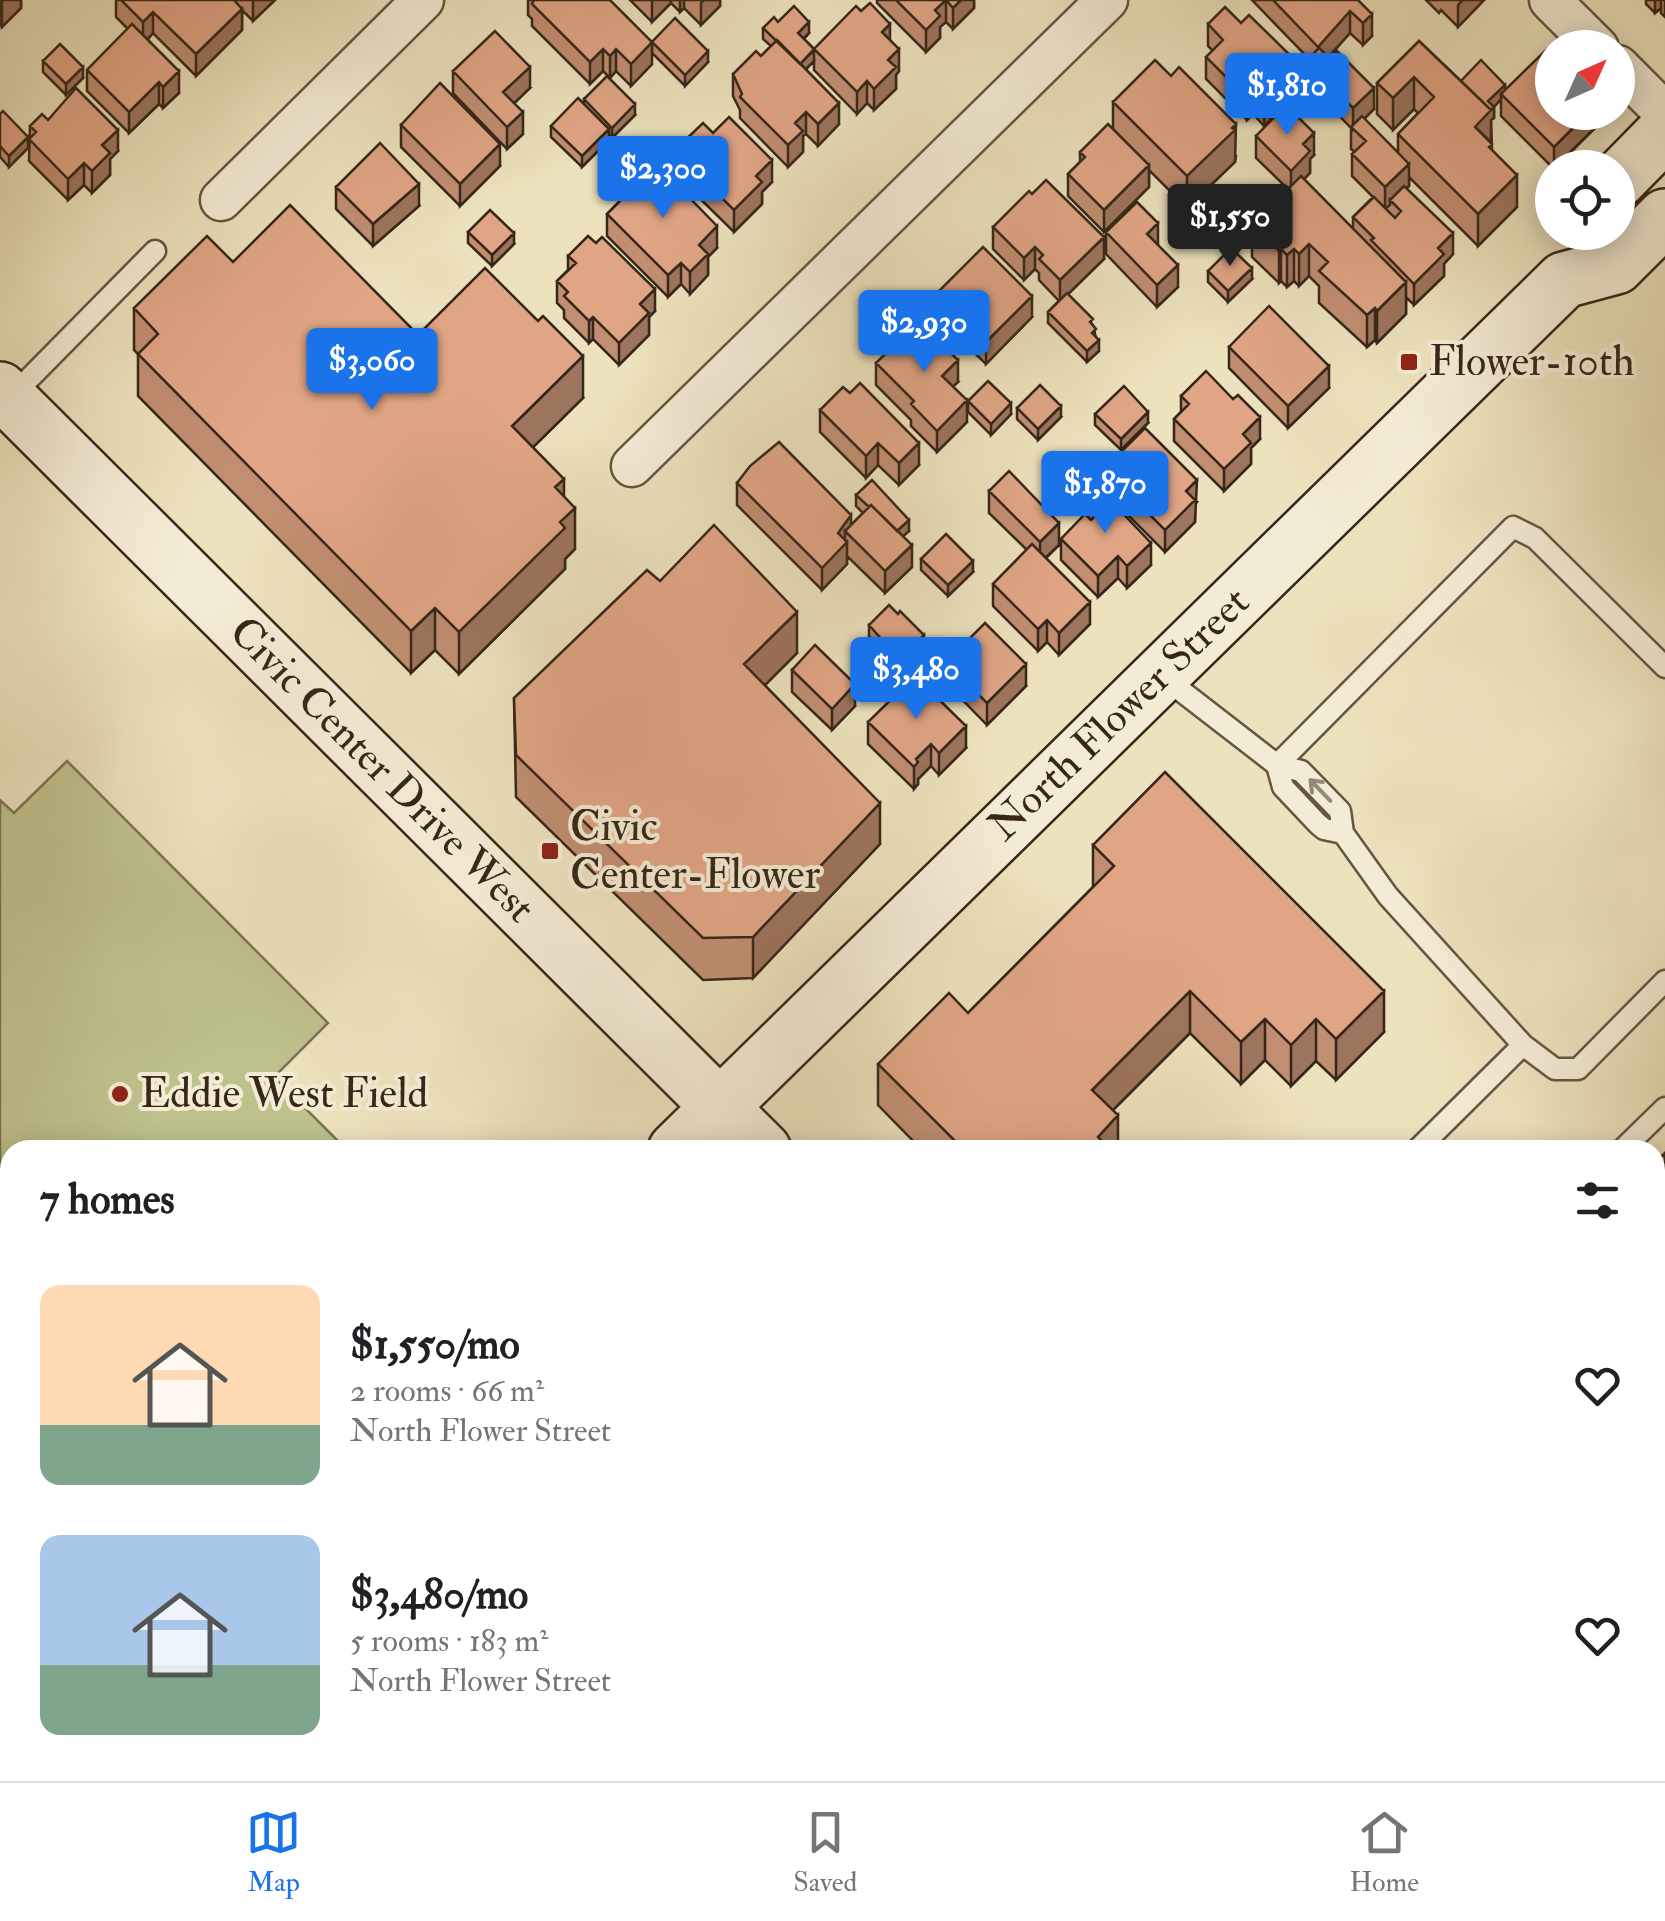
<!DOCTYPE html>
<html lang="en">
<head>
<meta charset="utf-8">
<style>
	body { margin:0; font-family:"IM FELL Double Pica",serif; background:#f2f2f2; color:#202124; height:100vh; display:flex; flex-direction:column; font-size:38px; white-space:nowrap }
	* { box-sizing:border-box; margin:0 }
	p { font-size:32px; color:#757577 }
	.icon { flex:none; width:55px; height:55px; fill:none; stroke:currentColor; stroke-width:2; stroke-linecap:round; stroke-linejoin:round }
	.map { position:relative; flex:1; overflow:hidden }
	.details { position:absolute; left:0px; top:1140px; width:1665px; height:642px; display:flex; flex-direction:column; background:#fff; border-radius:30px 30px 0 0; box-shadow:0 5px 25px #0003 }
	.details>* { flex:none }
	.needle { width:65px; rotate:45deg }
	.fabs { position:absolute; left:1535px; top:30px; display:grid; gap:20px }
	.fabs a { display:grid; place-items:center; width:100px; height:100px; border-radius:50%; background:#fff; box-shadow:0 5px 25px #0003; font-size:50px }
	.price { position:absolute; translate:-50% -85px; padding:0 22px; border-radius:10px; background:#1a73e8; color:#fff; font-size:32px; line-height:65px; filter:drop-shadow(0 2px 5px #0008) }
	.price::after { content:''; position:absolute; left:50%; top:60px; width:30px; height:22px; margin-left:-15px; background:inherit; clip-path:polygon(0 0,100% 0,50% 100%) }
	.price.current { background:#222; color:#fff }
	ul { padding:0; list-style:none }
	li { display:flex; align-items:center; gap:30px; height:250px; padding:0 40px }
	li span { display:grid; place-items:center; flex:none; width:280px; height:200px; border-radius:20px; color:#555 }
	li>.icon { margin-inline-start:auto }
	span .icon { width:120px; height:120px; fill:#fffc; stroke-width:1 }
	li b { font-size:42px }
	h2 { display:flex; justify-content:space-between; align-items:center; height:120px; padding:0 40px; font-size:42px }
	.dock { display:flex; justify-content:space-around; align-items:center; height:140px; border-top:2px solid #e0e0e0; background:#fff; font-size:28px; color:#757577 }
	.dock a { display:grid; justify-items:center; gap:5px }
	.dock .current { color:#1a73e8 }
	.map>svg:first-child { display:block }
</style>
</head>
<body>
<div class="map">
<svg width="1665" height="1781" viewBox="0 0 1665 1781">
	<rect width="100%" height="100%" fill="#ece2bd"/>
	<filter id="stains"><feTurbulence type="fractalNoise" baseFrequency=".002" numOctaves="4"/><feColorMatrix values="0 0 0 0 .2 0 0 0 0 .09 0 0 0 0 .02 0 0 0 .5 -.17"/></filter>
	<radialGradient id="worn" r=".72"><stop offset=".6" stop-color="#630" stop-opacity="0"/><stop offset="1" stop-color="#630" stop-opacity=".3"/></radialGradient>
	<!-- garden -->
	<path fill="#bec18c" stroke="#7a7452" stroke-width="2.5" d="M67,761L328,1023L274,1077L347,1150H10V1521L0,1531V800L14,813Z"/>
	<g fill="none" stroke-linecap="round" stroke-linejoin="round">
		<!-- lane casing -->
		<g stroke="#645642" stroke-width="25">
			<path id="lane" d="M9,399L155,251
				M1162,676L1277,765L1513,527L1535,538L1665,667
				M1343,833L1324,829L1318,824L1283,787L1277,765L1301,771L1340,811L1343,833L1388,896L1523,1045
				M1417,1150L1523,1045L1555,1069H1578L1665,981
				M1622,1150L1665,1108
				M482,1772L491,1781
				M408,1781L418,1772"/>
		</g>
		<!-- street casing -->
		<g stroke="#645642" stroke-width="45">
			<path id="street" d="M1550,0L1598,48
				M1618,66L1665,113
				M221,200L423,0
				M632,466L1107,0
				M1430,1781L1438,1772"/>
		</g>
		<!-- secondary casing -->
		<g stroke="#372719" stroke-width="60">
			<path id="secondary" d="M1618,180L1665,132
				M0,390L763,1150
				M676,1150L1564,280L1616,266L1665,217
				M1389,1772L1397,1781
				M27,1781L35,1772"/>
		</g>
		<!-- lane -->
		<use href="#lane" stroke="#f3ecd4" stroke-width="20"/>
		<!-- street -->
		<use href="#street" stroke="#f3ecd4" stroke-width="40"/>
		<!-- secondary -->
		<use href="#secondary" stroke="#f3ecd4" stroke-width="55"/>
	</g>
	<!-- wall -->
	<path fill="#c18e72" stroke="#372719" stroke-width="2.5" d="M0,0H21V8L2,27L0,25Z
		M116,0H275L253,21L242,10V30L196,76L153,33L148,39L179,93L163,108L159,104L129,133L87,91V70L128,29L116,17Z
		M528,0H610L652,64L631,86L616,71L610,78L603,71L590,84L532,26V19L528,15Z
		M630,0H720V6L701,25L684,8L680,12L671,3L652,22Z
		M877,0H974V8L953,29L946,22L940,27V38L926,52L877,3Z
		M1252,0H1358L1372,36L1363,45L1350,33L1329,57L1374,109L1364,119L1398,153V134L1418,113L1414,109L1393,130L1377,114V83L1419,41L1461,81L1598,112V125L1555,168H1553L1501,116V99L1494,107V118L1491,120L1492,150L1517,207L1478,246L1409,177V186L1406,188L1453,254L1444,264V276L1414,305L1406,297V314L1377,343L1375,340L1367,347L1319,303V286L1309,276L1299,286L1294,281L1287,287L1281,281L1279,283L1252,257V225L1288,189L1256,158V136L1314,155L1310,159V173L1304,179L1353,229V217L1373,197L1352,176V154L1355,152L1351,149V128L1306,82V61L1308,58Z
		M1426,0H1484L1458,27L1441,10L1439,13Z
		M1646,0H1665V17L1661,13V8L1655,13L1646,4Z
		M778,22L809,33L804,39L814,49L890,40L899,71L896,75V89L874,110L867,103L857,114L814,70V61L806,69L839,124L818,146L806,134L803,136V152L788,167L740,118V110L733,96V74L761,56L771,46L763,39V28Z
		M1208,24L1302,89L1264,126L1253,114L1247,120L1206,79V57L1213,51L1208,46Z
		M652,42L708,62L685,86L652,53Z
		M43,61L83,78L66,95L43,72Z
		M453,71L530,88L514,103L523,134L507,149L453,93Z
		M584,99L635,115L612,138L609,135V140L582,167L551,137V126L584,104Z
		M1113,102L1236,156L1235,162L1187,208L1149,170V187L1104,232L1068,196V174L1080,162V152L1113,128Z
		M0,114L28,148L9,167L0,157Z
		M48,120L118,151L110,159V175L92,193L84,185L68,200L29,161L30,126Z
		M401,125L500,166L460,206L401,147Z
		M713,133L772,182L762,192V204L734,232L684,183V177L677,170V148Z
		M336,187L419,206L373,246L336,209Z
		M622,189L717,248L708,257V275L690,294L681,284L668,297L607,236V214L622,199Z
		M993,227L1104,259L1068,294L1093,325L1099,351L1087,362L1048,323V312L1059,301L1039,280V273L1035,269L1024,280L993,249Z
		M468,232L514,244L492,266L468,243Z
		M1106,232L1158,245L1178,287L1157,307L1106,254Z
		M568,256L655,311L649,317V335L619,365L593,339L589,343L564,318V310L557,303V281L568,270Z
		M233,262L418,335L583,398L533,447L564,497L575,549L565,559V569L459,674L435,650L411,673L138,396V354L134,350V308Z
		M1208,271L1252,279L1228,302L1208,282Z
		M936,294L1032,317L986,364L936,316Z
		M1229,347L1329,388L1288,428L1229,368Z
		M876,363L958,382L953,386L967,422L937,452L911,426V420L876,385Z
		M1181,396L1260,439L1251,448V464L1224,491L1174,441V419L1181,412Z
		M968,401L1011,414L991,435L968,412Z
		M1017,408L1061,417L1038,440L1017,419Z
		M820,410L919,465L899,485L878,465L866,478L820,432Z
		M1095,414L1148,423L1121,450L1095,425Z
		M1104,469L1197,502L1195,504V522L1165,552L1104,491Z
		M737,483L851,525L863,513L856,506V495L909,531L903,536L912,567L885,593L847,556V564L822,590L737,505Z
		M989,491L1059,545L1046,558L1090,624L1059,655L1047,642L1038,651L993,606V584L1027,550L989,513Z
		M1086,495L1151,565L1127,588L1118,578L1098,597L1061,560V539L1086,515Z
		M921,559L973,572L948,596L921,570Z
		M660,581L797,653L765,685L880,844L753,978L703,980L516,797L514,698Z
		M869,625L924,646L899,670L869,636Z
		M946,662L1026,686L987,725L946,683Z
		M792,670L855,706L832,730L792,692Z
		M868,722L966,748L939,775L931,766L918,779V784L914,789L868,744Z
		M1093,845L1384,1032L1336,1080L1316,1061L1291,1086L1265,1060L1241,1084L1190,1033L1113,1110L1118,1150H922L878,1105V1064L968,1013L1093,887Z
		M1665,1153L1659,1279L1655,1275V1163Z
		M1535,1772H1655L1665,1781H1544Z"/>
	<!-- shaded-wall -->
	<path fill="#9d745d" stroke="#372719" stroke-width="2.5" d="M2,0H21V8L2,27Z
		M253,0H275L253,21Z
		M652,0H671V3L652,22Z
		M680,0H684V8L680,12Z
		M704,0H720V6L701,25V3Z
		M946,0V22L940,27V38L926,52V30L935,10Z
		M961,0H974V8L953,29V8Z
		M1463,0H1484L1458,27V5Z
		M1655,0H1661V8L1655,13Z
		M242,9V30L196,76V54Z
		M1350,11V33L1318,68V47Z
		M153,12V33L143,44V22Z
		M1372,14V36L1363,45V23Z
		M809,22V33L798,44V33Z
		M890,24V46L882,32Z
		M652,42V64L631,86V64Z
		M603,49V71L590,84V62Z
		M616,49V71L610,78V56Z
		M899,49V71L896,75V89L874,110V89L888,60Z
		M814,50V61L800,75V64Z
		M708,51V62L685,86V75Z
		M83,67V78L66,95V84Z
		M530,67V88L503,114V92Z
		M1302,67V89L1264,126V104Z
		M179,71V93L163,108V87Z
		M1414,77V109L1393,130V98Z
		M867,81V103L857,114V92Z
		M159,82V104L129,133V112Z
		M1505,85V96L1501,94V99L1494,107V118L1491,120V142L1475,127L1488,101Z
		M1374,88V109L1353,130V108Z
		M1253,93V114L1247,120V98Z
		M839,103V124L818,146V124Z
		M635,104V115L612,138V128Z
		M523,112V134L507,149V127Z
		M806,112V134L803,136V152L788,167V145L795,123Z
		M1589,112H1598V125L1554,168V147Z
		M1236,124L1235,162L1187,208V176Z
		M609,129V140L582,167V156Z
		M118,130V151L110,159V175L92,193V171L102,145Z
		M1314,133V155L1310,159V173L1291,192V171L1303,144Z
		M28,137V148L9,167V156Z
		M500,144V166L460,206V184Z
		M772,160V182L762,192V204L734,232V210L756,176Z
		M84,163V185L68,200V179Z
		M1409,164V186L1392,202L1390,200V205L1385,209V187Z
		M1149,165V187L1104,232V210Z
		M1517,175V207L1478,246V214Z
		M419,184V206L373,246V224Z
		M1158,223V245L1147,234Z
		M717,226V248L708,257V275L690,294V272L699,245Z
		M514,233V244L492,266V255Z
		M1453,233V254L1444,264V276L1414,305V284L1438,248Z
		M1104,237V259L1060,302V280Z
		M1309,244V276L1299,286V254Z
		M1035,247V269L1024,280V258Z
		M1281,249V281L1279,283V251Z
		M1294,249V281L1287,287V255Z
		M681,263V284L668,297V275Z
		M1178,265V287L1157,307V285Z
		M1252,268V279L1228,302V291Z
		M1406,282V314L1377,343V311Z
		M655,289V311L649,317V335L619,365V343L640,304Z
		M1032,296V317L986,364V342Z
		M1375,308V340L1367,347V315Z
		M593,317V339L589,343V321Z
		M1099,340V351L1087,362V351Z
		M583,356V398L512,468V426Z
		M958,360V382L942,397V376Z
		M1329,366V388L1288,428V406Z
		M967,400V422L937,452V431Z
		M1011,403V414L991,435V424Z
		M1061,406V417L1038,440V429Z
		M1148,412V423L1121,450V439Z
		M1260,417V439L1251,448V464L1224,491V469L1243,434Z
		M878,443V465L866,478V456Z
		M919,443V465L899,485V463Z
		M564,479V518L575,508V549L565,559V569L459,674V632L555,487Z
		M1197,480L1195,522L1165,552V530L1186,491Z
		M851,515V537L845,531V544L847,542V564L822,590V568L838,533Z
		M909,520V531L896,543V532Z
		M1059,523V545L1040,563V542Z
		M1151,543V565L1127,588V566Z
		M912,545V567L885,593V571Z
		M1118,556V578L1098,597V576Z
		M973,561V572L948,596V585Z
		M1090,602V624L1059,655V633Z
		M435,608V650L411,673V631Z
		M797,612V653L744,706V664Z
		M1047,620V642L1038,651V629Z
		M924,635V646L899,670V659Z
		M1026,664V686L987,725V703Z
		M855,684V706L832,730V709Z
		M966,726V748L939,775V753Z
		M931,744V766L918,779V784L914,789V767L916,759Z
		M880,803V844L753,978V937Z
		M1190,991V1033L1092,1131V1090Z
		M1384,991V1032L1336,1080V1039Z
		M1265,1019V1060L1241,1084V1042Z
		M1316,1019V1061L1291,1086V1045Z
		M1118,1115V1150H1098V1137Z
		M1665,1241V1273L1659,1279V1247Z
		M1665,1693V1751L1655,1761V1703Z
		M1043,1772H1090V1781H1035Z"/>
	<!-- building -->
	<path fill="#e0a585" stroke="#372719" stroke-width="2.5" d="M121,0H234L242,9L196,54L153,12L143,22Z
		M534,0H610L652,42L631,64L616,49L610,56L603,49L590,62L532,4Z
		M896,0H946L935,10L940,16L926,30Z
		M946,0H961L953,8Z
		M1273,0H1358L1372,14L1363,23L1350,11L1318,47Z
		M870,3L890,24L882,32L899,49L888,60L896,67L874,89L867,81L857,92L814,49L856,6L861,11Z
		M794,6L809,22L798,33L814,49L800,64L763,28L774,17L778,22Z
		M1225,7L1241,23L1249,15L1302,67L1264,104L1253,93L1247,98L1206,57L1223,40L1208,24Z
		M675,18L708,51L685,75L652,42Z
		M132,24L179,71L163,87L159,82L129,112L87,70Z
		M495,31L530,67L503,92L523,112L507,127L453,71Z
		M777,40L839,103L818,124L806,112L795,123L803,131L788,145L740,97L742,94L733,74L756,51L761,56Z
		M1419,41L1491,110L1475,127L1492,144L1489,147L1517,175L1478,214L1398,134L1434,97L1414,77L1393,98L1377,83Z
		M60,44L83,67L66,84L43,61Z
		M1319,48L1329,58L1337,51L1374,88L1353,108L1306,61Z
		M1547,49L1552,55V112H1589L1554,147L1501,94Z
		M1155,60L1171,76L1179,67L1236,124L1232,128L1235,130L1187,176L1113,102Z
		M1481,60L1505,85L1488,101L1494,107L1491,110L1461,81Z
		M607,76L635,104L612,128L584,99Z
		M440,83L500,144L460,184L401,125Z
		M76,88L118,130L102,145L110,153L92,171L84,163L68,179L29,139L36,132L30,126L42,114L48,120Z
		M578,98L609,129L582,156L551,126Z
		M1286,105L1314,133L1303,144L1310,151L1291,171L1256,136Z
		M3,111L28,137L9,156L0,146V114Z
		M1362,116L1409,164L1385,187L1352,154L1366,141L1351,127Z
		M729,117L772,160L756,176L762,182L734,210L684,161L687,158L677,148L703,123L713,133Z
		M1108,124L1149,165L1104,210L1068,174L1085,157L1080,152Z
		M380,143L419,184L373,224L336,187Z
		M647,164L674,190L678,186L717,226L699,245L708,254L690,272L681,263L668,275L607,214L627,194L622,189Z
		M1301,176L1406,282L1377,311L1375,308L1367,315L1319,271L1328,262L1309,244L1299,254L1294,249L1287,255L1281,249L1279,251L1252,225Z
		M1046,180L1104,237L1060,280L1039,259L1043,255L1035,247L1024,258L993,227L1029,191L1032,194Z
		M1404,186L1453,233L1438,248L1444,254L1414,284L1371,240L1374,238L1353,217L1374,197L1395,218L1401,211L1390,200Z
		M1137,202L1158,223L1147,234L1178,265L1157,285L1106,232Z
		M290,205L418,335L485,268L538,321L543,316L583,356L512,426L564,479L555,487L575,508L560,522L565,528L459,632L435,608L411,631L138,354L158,334L134,308L207,236L233,262Z
		M490,210L514,233L492,255L468,232Z
		M588,236L596,243L602,237L655,289L640,304L649,313L619,343L593,317L589,321L564,296L568,292L557,281L576,263L568,256Z
		M983,247L1032,296L986,342L936,294Z
		M1231,248L1252,268L1228,291L1208,271Z
		M1067,293L1093,319L1090,322L1096,329L1092,333L1099,340L1087,351L1048,312Z
		M1269,306L1329,366L1288,406L1229,347Z
		M918,321L958,360L942,376L967,400L937,431L911,404L914,401L876,363Z
		M1206,371L1233,399L1238,395L1260,417L1243,434L1251,443L1224,469L1174,419L1189,404L1181,396Z
		M988,381L1011,403L991,424L968,401Z
		M860,383L919,443L899,463L878,443L866,456L820,410L843,387L850,393Z
		M1040,385L1061,406L1038,429L1017,408Z
		M1124,386L1148,412L1121,439L1095,414Z
		M1145,428L1197,480L1186,491L1195,500L1165,530L1104,469Z
		M779,442L851,515L838,533L847,542L822,568L737,483L750,466Z
		M1009,471L1059,523L1040,542L989,491Z
		M872,480L909,520L897,531L871,505L869,507L856,495Z
		M1096,485L1151,543L1127,566L1118,556L1098,576L1061,539L1085,514L1091,520L1101,510L1086,495Z
		M871,505L912,545L885,571L845,531Z
		M714,525L797,612L744,664L880,803L753,937L703,938L516,755L514,698L647,570L660,581Z
		M946,534L973,561L948,585L921,559Z
		M1032,544L1090,602L1059,633L1047,620L1038,629L993,584Z
		M889,605L898,614L900,611L924,635L899,659L869,625Z
		M985,623L1026,664L987,703L946,662Z
		M815,645L855,684L832,709L792,670Z
		M915,676L966,726L939,753L931,744L916,759L918,762L914,767L868,722Z
		M1165,772L1384,991L1336,1039L1316,1019L1291,1045L1265,1019L1241,1042L1190,991L1092,1090L1118,1115L1098,1137L1111,1150H964L878,1064L949,993L968,1013L1114,866L1093,845Z
		M1665,1153V1241L1659,1247L1655,1243V1163Z
		M1665,1547V1693L1655,1703V1557Z
		M1655,1719L1665,1729V1781H1602L1593,1772H1655Z
		M621,1772H1043L1035,1781H612Z
		M1090,1772H1121L1129,1781H1082Z"/>
	<!-- one-way arrows -->
	<defs><path id="oneway-shaft" d="M-6 0H5M1.5-3L5.5 0L1.5 3" fill="none" stroke-width="1.6" stroke-linecap="round" stroke-linejoin="round" transform="scale(2.5)"/></defs>
	<use stroke="#958a76" href="#oneway-shaft" transform="translate(1320 790) rotate(-134)"/>
	<!-- markers -->
	<g fill="#8f2418" stroke="#f3ecd4" stroke-width="4">
		<rect x="1399" y="352" width="20" height="20" rx="5"/>
		<rect x="540" y="841" width="20" height="20" rx="5"/>
		<circle cx="120" cy="1094" r="10"/>
	</g>
	<g text-anchor="middle" dominant-baseline="central" stroke-width="8" stroke-linejoin="round" paint-order="stroke">
		<!-- poi labels -->
		<g font-size="42" fill="#372719" stroke="#f3ecd4" text-anchor="start">
			<text x="1429" y="362">Flower-10th</text>
			<text x="570" y="827">Civic<tspan x="570" dy="48">Center-Flower</tspan></text>
			<text x="140" y="1094">Eddie West Field</text>
		</g>
		<!-- street labels -->
		<g font-size="42" fill="#372719" stroke="#f3ecd4">
			<text transform="translate(1119 714) rotate(-44)">North Flower Street</text>
			<text transform="translate(382 770) rotate(45)">Civic Center Drive West</text>
		</g>
	</g>
	<rect width="100%" height="100%" filter="url(#stains)"/>
	<rect width="100%" height="100%" fill="url(#worn)"/>
</svg>
<div class="fabs">
<a><svg class="needle" viewBox="-14 -14 28 28"><path d="M0-13l5 13h-10z" fill="#e53935"/><path d="M0 13l5-13h-10z" fill="#757577"/></svg></a>
<a><svg class="icon" aria-label="locate" viewBox="0 0 24 24"><circle cx="12" cy="12" r="6"/><path d="M12 2v4M12 18v4M2 12h4M18 12h4"/></svg></a>
</div>
<b class="price" style="left:1287px;top:138px">$1,810</b>
<b class="price" style="left:663px;top:221px">$2,300</b>
<b class="price current" style="left:1230px;top:269px">$1,550</b>
<b class="price" style="left:924px;top:375px">$2,930</b>
<b class="price" style="left:372px;top:413px">$3,060</b>
<b class="price" style="left:1105px;top:536px">$1,870</b>
<b class="price" style="left:916px;top:722px">$3,480</b>
<section class="details">
<h2>7 homes<svg class="icon" aria-label="filters" viewBox="0 0 24 24"><path d="M4 7h16M4 17h16"/><circle cx="9" cy="7" r="2"/><circle cx="15" cy="17" r="2"/></svg></h2>
<ul>
<li><span style="background:linear-gradient(#ffd9b3 70%,#7fa58c 0)"><svg class="icon" aria-label="home" viewBox="0 0 24 24"><path d="M3 11l9-7 9 7M6 9v11h12V9"/></svg></span><div><b>$1,550/mo</b><p>2 rooms · 66 m²</p><p>North Flower Street</p></div><svg class="icon" aria-label="heart" viewBox="0 0 24 24"><path d="M12 20l-8-8c-3-5 5-10 8-4 3-6 11-1 8 4z"/></svg></li>
<li><span style="background:linear-gradient(#a9c7e8 65%,#7fa58c 0)"><svg class="icon" aria-label="home" viewBox="0 0 24 24"><path d="M3 11l9-7 9 7M6 9v11h12V9"/></svg></span><div><b>$3,480/mo</b><p>5 rooms · 183 m²</p><p>North Flower Street</p></div><svg class="icon" aria-label="heart" viewBox="0 0 24 24"><path d="M12 20l-8-8c-3-5 5-10 8-4 3-6 11-1 8 4z"/></svg></li>
</ul>
</section>
</div>
<nav class="dock">
<a class="current"><svg class="icon" aria-label="map" viewBox="0 0 24 24"><path d="M3 6l6-2 6 2 6-2v14l-6 2-6-2-6 2zM9 4v14M15 6v14"/></svg>Map</a>
<a><svg class="icon" aria-label="saved" viewBox="0 0 24 24"><path d="M7 4h10v16l-5-4-5 4z"/></svg>Saved</a>
<a><svg class="icon" aria-label="home" viewBox="0 0 24 24"><path d="M3 11l9-7 9 7M6 9v11h12V9"/></svg>Home</a>
</nav>
</body>
</html>
